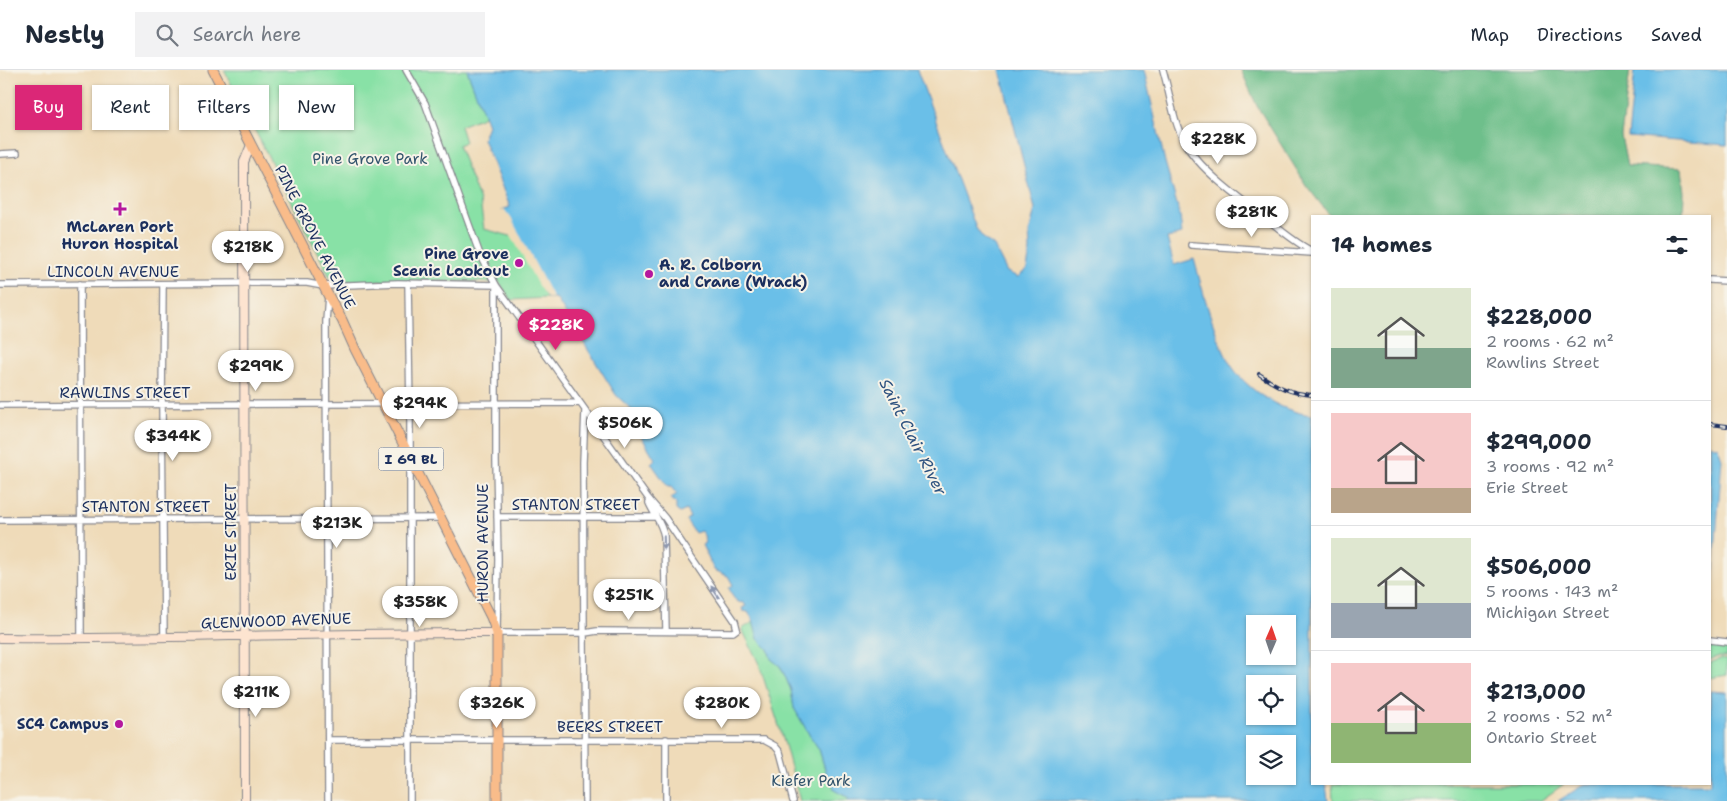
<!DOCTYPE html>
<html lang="en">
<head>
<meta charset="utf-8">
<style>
	body { margin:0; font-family:"Shantell Sans",sans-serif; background:#f2f2f3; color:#1f2937; height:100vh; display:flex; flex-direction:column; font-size:19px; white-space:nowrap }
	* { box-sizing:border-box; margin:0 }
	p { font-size:16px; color:#747a83 }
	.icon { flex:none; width:28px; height:28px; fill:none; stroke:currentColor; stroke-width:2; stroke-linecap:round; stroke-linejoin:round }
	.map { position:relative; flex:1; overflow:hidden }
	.side { position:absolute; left:1311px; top:145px; width:400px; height:570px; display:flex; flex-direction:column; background:#fff; border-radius:0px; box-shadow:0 1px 4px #0004 }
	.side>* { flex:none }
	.hud { position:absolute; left:15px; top:15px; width:475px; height:45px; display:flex; gap:10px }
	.needle { width:32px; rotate:2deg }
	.fabs { position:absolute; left:1246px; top:545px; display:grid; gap:10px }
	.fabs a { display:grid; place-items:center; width:50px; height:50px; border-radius:0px; background:#fff; box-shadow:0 1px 4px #0004; font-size:25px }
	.price { position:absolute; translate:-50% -42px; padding:0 11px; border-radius:18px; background:#fff; color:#222; font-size:16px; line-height:32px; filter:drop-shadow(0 1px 2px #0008) }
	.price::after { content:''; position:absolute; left:50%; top:30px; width:15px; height:11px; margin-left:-8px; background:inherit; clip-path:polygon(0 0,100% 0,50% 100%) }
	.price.current { background:#db2777; color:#fff }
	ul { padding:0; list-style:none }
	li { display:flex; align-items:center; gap:15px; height:125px; padding:0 20px }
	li+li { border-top:1px solid #e0e1e3 }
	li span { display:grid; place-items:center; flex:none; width:140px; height:100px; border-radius:0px; color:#555 }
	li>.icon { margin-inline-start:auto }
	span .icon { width:60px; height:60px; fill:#fffc; stroke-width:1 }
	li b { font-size:21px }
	h2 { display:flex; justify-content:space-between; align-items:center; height:60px; padding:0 20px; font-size:21px }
	.chip { padding:0 18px; border-radius:0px; background:#fff; box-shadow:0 1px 4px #0004; font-size:18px; line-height:45px }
	.chip.current { background:#db2777; color:#fff }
	header { display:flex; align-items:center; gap:30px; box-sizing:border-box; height:70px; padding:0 25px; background:#fff; border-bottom:1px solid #e0e1e3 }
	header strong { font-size:24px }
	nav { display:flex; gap:28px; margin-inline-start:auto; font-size:18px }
	.search { width:350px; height:45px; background:#f2f2f3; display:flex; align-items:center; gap:12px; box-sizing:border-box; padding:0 18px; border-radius:0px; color:#747a83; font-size:19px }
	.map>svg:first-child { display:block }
</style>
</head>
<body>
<header>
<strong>Nestly</strong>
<div class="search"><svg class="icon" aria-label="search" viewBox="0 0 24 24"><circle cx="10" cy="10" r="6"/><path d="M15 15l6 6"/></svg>Search here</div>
<nav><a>Map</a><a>Directions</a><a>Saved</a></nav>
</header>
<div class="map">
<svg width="1727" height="731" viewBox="0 0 1727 731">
	<rect width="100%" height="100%" fill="#f7f3e8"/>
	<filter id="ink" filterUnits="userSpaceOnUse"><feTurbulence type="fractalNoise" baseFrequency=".02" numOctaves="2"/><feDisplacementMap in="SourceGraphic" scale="10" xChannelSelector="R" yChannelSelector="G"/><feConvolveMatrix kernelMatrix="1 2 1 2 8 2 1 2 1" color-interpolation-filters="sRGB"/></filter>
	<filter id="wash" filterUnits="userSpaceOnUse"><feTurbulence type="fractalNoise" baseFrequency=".0096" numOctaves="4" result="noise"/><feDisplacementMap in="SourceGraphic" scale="20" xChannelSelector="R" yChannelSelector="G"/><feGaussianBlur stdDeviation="1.12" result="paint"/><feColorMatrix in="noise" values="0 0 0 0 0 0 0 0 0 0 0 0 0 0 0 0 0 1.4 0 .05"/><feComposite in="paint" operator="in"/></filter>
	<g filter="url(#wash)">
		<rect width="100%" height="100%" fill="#efdbb9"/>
		<!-- green -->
		<path fill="#88e1a6" stroke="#528882" d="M224,0H467L485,46L460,56L465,72L458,75L480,131L484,159L514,167L547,228L511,230L499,212L332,211Z
			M753,552L758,569L768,579L771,589L780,596L785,606L791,620L794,638L810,666L819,679L829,712L833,715L834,720L847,727L849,731H800L785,675L759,594L742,559Z
			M1710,576L1727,577V587H1716L1710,590Z
			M1720,589L1727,590V605L1710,608V593Z
			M1332,714H1564L1540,731H1333Z"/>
		<!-- forest -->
		<path fill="#6ebf8b" stroke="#447774" d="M1241,0H1630L1621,66L1627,96L1681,99L1684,122L1683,146H1330L1306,115L1257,36Z"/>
		<!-- water -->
		<path fill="#6bbfe8" stroke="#4377a3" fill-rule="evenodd" d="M467,0H917L976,158L982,167L994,176L1007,202L1018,207L1027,199L1030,180L1029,163L1035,139L1000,0H1144L1165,92L1180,145L1182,164L1167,168L1174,195L1194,189C1203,221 1211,254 1225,284C1239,316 1279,342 1312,345V714H1326L1328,731H849L847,727L834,720L833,715L829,712L819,679L810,666L794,638L791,620L785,606L780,596L771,589L768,579L758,569L753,550L748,542L743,541L742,538L746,536L743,532L741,533C733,530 732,525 729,518L733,515L728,506L714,500L702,475L706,472L704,469L705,467L701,461L695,463L686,450L690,447L686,440L680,443L676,440V434L671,428L677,424L671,417H668L651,393L655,389L638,361L642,358L631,339L616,325L556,228H547L540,217L502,140L510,137L483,69L488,55ZM1255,554H1288V586H1255ZM1255,614H1288V646H1255ZM1255,674H1288V706H1255Z
			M1635,0H1727V75L1628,67Z
			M1710,374L1718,377L1722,389L1711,536Z
			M1710,621L1727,622V731H1558L1585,714H1710Z"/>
		<!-- pier -->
		<path fill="#efdbb9" d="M504,139L511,148L553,228H547L539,217L510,163L502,142V140Z"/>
	</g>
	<g filter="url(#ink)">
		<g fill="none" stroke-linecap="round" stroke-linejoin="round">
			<!-- street casing -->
			<g stroke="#85858c" stroke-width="8">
				<path id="street" d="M406,0L425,33L479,182L496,215L648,428L665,448L735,551L737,559L733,562L597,561L585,563H497L498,489L496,391V215
					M1163,0C1170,24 1173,52 1185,73C1200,101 1246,133 1272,153C1284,163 1298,174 1312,181
					M0,84L17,83
					M1191,175L1312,183
					M1710,210L1727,211
					M408,213L410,341V731
					M80,214L81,568
					M0,215L252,213H307L323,216L398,213L496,215
					M163,215L162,335L164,568
					M0,335L579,333
					M649,433C654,444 662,454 664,466L666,561
					M497,447H656
					M0,450L442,448
					M1710,570L1727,572
					M666,669V731
					M328,670H764L775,676L780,682L793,731
					M328,731L326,251L328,226
					M585,731L583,392L585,341"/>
			</g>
			<!-- secondary casing -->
			<g stroke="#85858c" stroke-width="10">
				<path id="secondary" d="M0,568C166,570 331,562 497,563
					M245,731L244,92L251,75"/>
			</g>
			<!-- primary casing -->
			<g stroke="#85858c" stroke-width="11">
				<path id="primary" d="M213,0L328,225L342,250L355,279L491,547L497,563V731"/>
			</g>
			<!-- street -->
			<use href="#street" stroke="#fff" stroke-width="5.5"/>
			<!-- secondary -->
			<use href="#secondary" stroke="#fde4d0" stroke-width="8"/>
			<!-- primary -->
			<use href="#primary" stroke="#f9bc8a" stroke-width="9"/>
			<!-- rail casing -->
			<g stroke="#1b2f5e" stroke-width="4">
				<path id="rail" d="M1259,304C1278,317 1289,323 1312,325
					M1710,354L1727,356"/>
			</g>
			<!-- rail -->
			<use href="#rail" stroke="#f7f3e8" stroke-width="2" stroke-dasharray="5.5" stroke-linecap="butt"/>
		</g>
		<!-- one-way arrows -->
		<defs><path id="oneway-solid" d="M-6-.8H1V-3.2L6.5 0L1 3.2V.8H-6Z" transform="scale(1.25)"/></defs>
		<g fill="#8d97ae">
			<use href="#oneway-solid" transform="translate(664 473) rotate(88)"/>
			<use href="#oneway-solid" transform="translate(715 522) rotate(-124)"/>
		</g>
	</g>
	<!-- markers -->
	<g fill="#b5179e" stroke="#f7f3e8" stroke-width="2">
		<path d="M117.5 131.5h5v5h5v5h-5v5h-5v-5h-5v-5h5z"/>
		<circle cx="519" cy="193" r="5"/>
		<circle cx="649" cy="204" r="5"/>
		<circle cx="119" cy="654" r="5"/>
	</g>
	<g text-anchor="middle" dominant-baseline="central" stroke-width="4" stroke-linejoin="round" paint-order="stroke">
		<!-- shield labels -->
		<rect fill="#f7f3e8" stroke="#5d6a87" stroke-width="1" x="378.5" y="377.5" width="65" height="23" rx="4"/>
		<g font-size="14" font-weight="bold" fill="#1b2f5e">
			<text x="411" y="389">I 69 BL</text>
		</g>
		<!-- park labels -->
		<g font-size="15" fill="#31536c" stroke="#f7f3e8">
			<text x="370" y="89">Pine Grove Park</text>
			<text x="811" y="711">Kiefer Park</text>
		</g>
		<!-- poi labels -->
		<g font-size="15" font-weight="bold" fill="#1b2f5e" stroke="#f7f3e8" text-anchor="end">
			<text x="120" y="157" text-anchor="middle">McLaren Port<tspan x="120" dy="17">Huron Hospital</tspan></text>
			<text x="509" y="184">Pine Grove<tspan x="509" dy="17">Scenic Lookout</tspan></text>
			<text x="659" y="195" text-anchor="start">A. R. Colborn<tspan x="659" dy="17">and Crane (Wrack)</tspan></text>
			<text x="109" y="654">SC4 Campus</text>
		</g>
		<!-- street labels -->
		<g font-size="15" fill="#1b2f5e" stroke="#f7f3e8">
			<text transform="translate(315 167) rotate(63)">PINE GROVE AVENUE</text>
			<text x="113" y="202">LINCOLN AVENUE</text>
			<text x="125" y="323">RAWLINS STREET</text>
			<text x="576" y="435">STANTON STREET</text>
			<text x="146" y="437">STANTON STREET</text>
			<text transform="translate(231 462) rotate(-90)">ERIE STREET</text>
			<text transform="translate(483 473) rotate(-90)">HURON AVENUE</text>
			<text transform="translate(276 551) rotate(-2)">GLENWOOD AVENUE</text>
			<text x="610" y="657">BEERS STREET</text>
		</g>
		<!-- water labels -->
		<g font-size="16" font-style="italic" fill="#2f5380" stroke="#f7f3e8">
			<text transform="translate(913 367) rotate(63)">Saint Clair River</text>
		</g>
	</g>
</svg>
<div class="fabs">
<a><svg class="needle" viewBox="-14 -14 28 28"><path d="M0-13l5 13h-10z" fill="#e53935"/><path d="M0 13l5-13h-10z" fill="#747a83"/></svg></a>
<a><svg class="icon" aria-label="locate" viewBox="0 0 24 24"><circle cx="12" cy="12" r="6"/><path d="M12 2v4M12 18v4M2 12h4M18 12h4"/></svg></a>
<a><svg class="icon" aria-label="layers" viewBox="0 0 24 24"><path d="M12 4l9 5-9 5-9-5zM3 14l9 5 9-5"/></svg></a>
</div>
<b class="price" style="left:1218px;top:95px">$228K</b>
<b class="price" style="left:1252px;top:168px">$281K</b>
<b class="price" style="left:248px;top:203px">$218K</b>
<b class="price current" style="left:556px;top:281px">$228K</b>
<b class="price" style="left:256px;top:322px">$299K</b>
<b class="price" style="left:420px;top:359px">$294K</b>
<b class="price" style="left:625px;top:379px">$506K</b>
<b class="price" style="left:173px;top:392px">$344K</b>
<b class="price" style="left:337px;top:479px">$213K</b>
<b class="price" style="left:629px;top:551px">$251K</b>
<b class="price" style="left:420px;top:558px">$358K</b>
<b class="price" style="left:256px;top:648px">$211K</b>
<b class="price" style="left:497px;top:659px">$326K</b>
<b class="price" style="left:722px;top:659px">$280K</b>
<div class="hud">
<a class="chip current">Buy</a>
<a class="chip">Rent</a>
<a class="chip">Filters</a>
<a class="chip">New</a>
</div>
<section class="side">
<h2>14 homes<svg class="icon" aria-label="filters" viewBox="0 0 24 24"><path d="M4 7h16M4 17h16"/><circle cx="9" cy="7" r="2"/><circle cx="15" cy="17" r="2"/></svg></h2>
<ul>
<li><span style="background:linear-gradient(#dfe7d0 60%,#7fa58c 0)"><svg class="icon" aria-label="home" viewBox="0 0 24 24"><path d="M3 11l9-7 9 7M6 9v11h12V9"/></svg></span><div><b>$228,000</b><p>2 rooms · 62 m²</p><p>Rawlins Street</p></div></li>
<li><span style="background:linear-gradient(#f6c9c9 75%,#b9a48a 0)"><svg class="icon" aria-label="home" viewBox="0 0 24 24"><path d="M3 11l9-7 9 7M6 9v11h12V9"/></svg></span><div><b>$299,000</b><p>3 rooms · 92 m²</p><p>Erie Street</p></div></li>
<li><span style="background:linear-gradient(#dfe7d0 65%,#9aa5b1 0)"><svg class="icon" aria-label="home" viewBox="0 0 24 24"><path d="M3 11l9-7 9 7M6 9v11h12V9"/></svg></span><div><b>$506,000</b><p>5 rooms · 143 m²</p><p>Michigan Street</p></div></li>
<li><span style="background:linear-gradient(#f6c9c9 60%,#8fb573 0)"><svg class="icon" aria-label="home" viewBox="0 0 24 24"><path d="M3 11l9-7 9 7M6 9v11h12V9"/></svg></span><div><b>$213,000</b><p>2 rooms · 52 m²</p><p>Ontario Street</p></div></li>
</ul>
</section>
</div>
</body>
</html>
